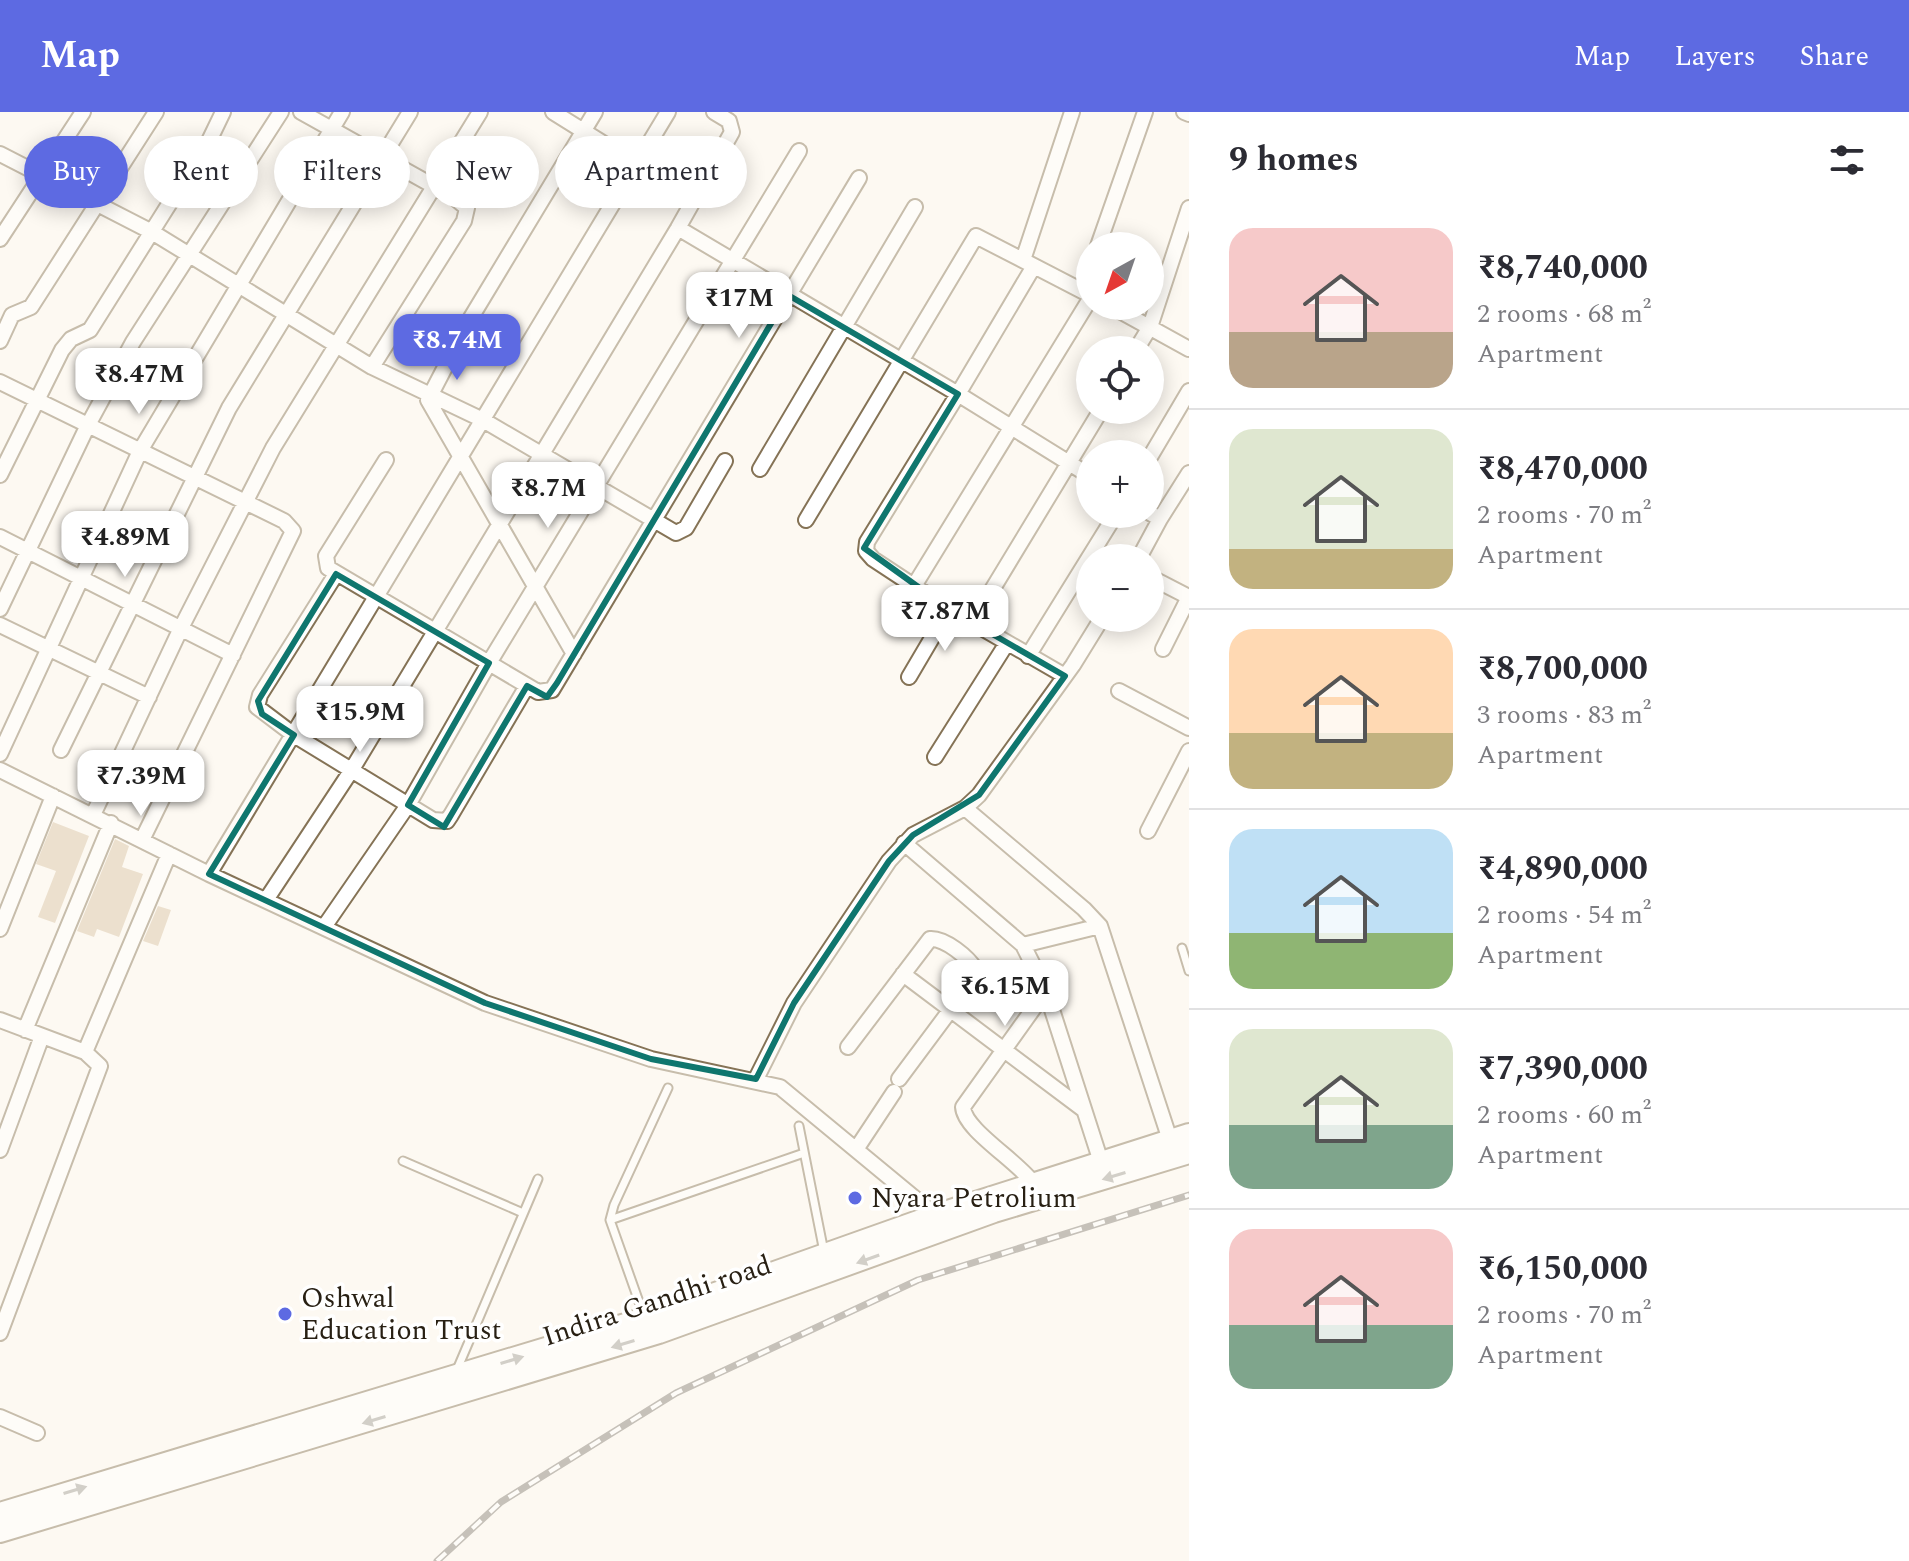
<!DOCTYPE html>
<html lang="en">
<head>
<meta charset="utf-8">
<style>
	body { margin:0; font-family:Spectral,serif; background:#f2f2f3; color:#2b2b33; height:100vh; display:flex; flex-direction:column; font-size:30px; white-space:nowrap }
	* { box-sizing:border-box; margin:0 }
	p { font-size:26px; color:#7c7c81 }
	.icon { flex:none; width:44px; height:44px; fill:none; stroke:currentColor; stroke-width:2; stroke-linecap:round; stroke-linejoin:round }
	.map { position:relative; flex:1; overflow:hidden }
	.side { display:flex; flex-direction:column; background:#fff; width:720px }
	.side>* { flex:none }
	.hud { position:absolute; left:24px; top:24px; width:760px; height:72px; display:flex; gap:16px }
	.needle { width:52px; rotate:220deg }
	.tools { position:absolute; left:1076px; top:120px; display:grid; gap:16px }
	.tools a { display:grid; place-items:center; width:88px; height:88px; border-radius:50%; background:#fff; box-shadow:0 4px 20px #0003; font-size:40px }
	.price { position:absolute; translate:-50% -68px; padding:0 18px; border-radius:16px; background:#fff; color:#222; font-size:26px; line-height:52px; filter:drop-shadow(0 2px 4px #0008) }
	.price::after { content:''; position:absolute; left:50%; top:48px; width:24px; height:18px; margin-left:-12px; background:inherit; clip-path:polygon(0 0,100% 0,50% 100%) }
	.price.active { background:#5d6ae2; color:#fff }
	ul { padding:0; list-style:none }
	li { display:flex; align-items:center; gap:24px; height:200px; padding:0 40px }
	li+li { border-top:2px solid #e1e1e2 }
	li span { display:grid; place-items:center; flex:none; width:224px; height:160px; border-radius:24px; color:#555 }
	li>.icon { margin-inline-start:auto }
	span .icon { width:96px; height:96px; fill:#fffc; stroke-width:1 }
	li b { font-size:34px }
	h2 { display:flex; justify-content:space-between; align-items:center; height:96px; padding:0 40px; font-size:34px }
	.tag { padding:0 28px; border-radius:36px; background:#fff; box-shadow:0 4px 20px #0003; font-size:28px; line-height:72px }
	.tag.active { background:#5d6ae2; color:#fff }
	header { display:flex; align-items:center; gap:48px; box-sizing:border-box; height:112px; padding:0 40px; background:#5d6ae2; color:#fff }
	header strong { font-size:38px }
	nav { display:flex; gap:44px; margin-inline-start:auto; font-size:28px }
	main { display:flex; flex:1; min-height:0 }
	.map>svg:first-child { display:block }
</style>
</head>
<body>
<header>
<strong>Map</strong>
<nav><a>Map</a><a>Layers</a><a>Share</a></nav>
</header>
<main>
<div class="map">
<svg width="1189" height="1449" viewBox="0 0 1189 1449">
	<rect width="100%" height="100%" fill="#fdf9f2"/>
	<!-- building -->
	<path fill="#d8c2a3" d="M53,710L89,724L55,811L38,805L56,759L36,752Z
		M115,727L129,734L122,755L143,762L119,825L97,817L94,825L77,819Z
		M158,794L171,798L158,834L143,829Z"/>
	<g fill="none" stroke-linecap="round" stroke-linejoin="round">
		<!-- lane casing -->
		<g stroke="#857356" stroke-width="11">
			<path id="lane" d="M1182,836L1189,859
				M799,1014L824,1140
				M403,1049L523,1101
				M610,1108L804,1041
				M644,1204L610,1108L614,1093L668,976
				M456,1260L538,1067"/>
		</g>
		<!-- street casing -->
		<g stroke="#857356" stroke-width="18">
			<path id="street" d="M301,0L455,86L467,96L464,109L372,255
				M553,0L694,88
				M1184,0L1189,2
				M0,42L152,120L372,255L483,308L676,421L686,416L725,349
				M678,116L732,20L729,9L714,0
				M0,127L83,0
				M1098,134L1145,0
				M1023,148L1072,0
				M1083,179L1090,158
				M1111,194L1189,237
				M0,229L12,203L31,195L156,0
				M1136,238L1150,215L1189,96
				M0,270L284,409L293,419L142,728
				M1150,345L1189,279
				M386,348L326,444L328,456L538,580L552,578L859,66
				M760,357L915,95
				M0,363L62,238L71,227L90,218L210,27L223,0
				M1150,401L1160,407L1189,361
				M806,408L976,124L1034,154
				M0,425L233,543
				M1139,446L1160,407
				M336,462L260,583L257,595L294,623L433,708L447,709L451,703L527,574
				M1150,465L1189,485
				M914,474L1090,187
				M0,497L88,313L133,230L281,0
				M972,511L1101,298
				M0,513L149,585
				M1163,537L1189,485
				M574,542L428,288L469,209L595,0
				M1028,544L1116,402
				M1065,564L949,497L873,447L866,439L867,430L958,282L1090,364
				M909,565L949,497
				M1119,579L1189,616
				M61,638L229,296L410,0
				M0,642L140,339L342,0
				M935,645L1007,531
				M0,658L209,762L485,891L651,947L780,975L941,1108
				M965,696L1084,797L1100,814L1170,1028
				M93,703L181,516L273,336L480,0
				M1148,719L1189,639
				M904,731L1023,833L1046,879L1101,1050
				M209,762L668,0
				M266,788L351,659L678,116L958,282L1034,154L1090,183
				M324,815L408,693L489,551L799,39
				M0,817L53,684
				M1023,833L1100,814
				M903,862L1084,998
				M0,908L85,940L100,954L0,1221
				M25,918L111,711
				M848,935L930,827C945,826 968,845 976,858L975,865L899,967
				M85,940L169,742
				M756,967L794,891L889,749L913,723L965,696L979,683L1073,553L1102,506
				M857,1036L894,980
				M0,1038L42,924
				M1034,1072C1018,1049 964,1018 963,995L1046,879
				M0,1305L37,1321"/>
		</g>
		<!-- secondary casing -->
		<g stroke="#857356" stroke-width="24">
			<path id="secondary" d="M0,1401L645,1206L935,1103L1189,1022
				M0,1420L659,1221L994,1100L1189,1041"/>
		</g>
		<!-- lane -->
		<use href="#lane" stroke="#fff" stroke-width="7"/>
		<!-- street -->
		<use href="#street" stroke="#fff" stroke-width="14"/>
		<!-- secondary -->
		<use href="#secondary" stroke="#fff" stroke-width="20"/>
		<!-- rail casing -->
		<g stroke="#837c73" stroke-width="7">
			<path id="rail" d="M437,1449L501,1390L676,1281L918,1168L1189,1083"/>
		</g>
		<!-- rail -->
		<use href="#rail" stroke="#fff" stroke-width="4" stroke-dasharray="12" stroke-linecap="butt"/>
	</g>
	<!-- one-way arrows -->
	<defs><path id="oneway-solid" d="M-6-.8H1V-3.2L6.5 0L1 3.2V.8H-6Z" transform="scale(2)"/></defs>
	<g fill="#9e9b95">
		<use href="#oneway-solid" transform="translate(1114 1064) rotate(163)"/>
		<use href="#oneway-solid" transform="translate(868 1147) rotate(160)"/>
		<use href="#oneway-solid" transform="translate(623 1232) rotate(163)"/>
		<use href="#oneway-solid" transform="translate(512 1248) rotate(-17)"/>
		<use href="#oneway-solid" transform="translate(374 1308) rotate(163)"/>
		<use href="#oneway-solid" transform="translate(75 1378) rotate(-17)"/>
	</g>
	<!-- marked area -->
	<path d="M0 0H1189V1449H0ZM788,183L958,282L864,436L949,497L1065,564L979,683L913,723L889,749L794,891L756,967L651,947L485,891L209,762L294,623L262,602L258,589L336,462L489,551L408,693L444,715L527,574L547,585L557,571Z" fill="#fdf9f2" fill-opacity=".55" fill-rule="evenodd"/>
	<path fill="none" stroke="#0f766e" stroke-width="6" stroke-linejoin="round" d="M788,183L958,282L864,436L949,497L1065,564L979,683L913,723L889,749L794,891L756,967L651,947L485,891L209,762L294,623L262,602L258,589L336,462L489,551L408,693L444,715L527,574L547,585L557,571Z"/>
	<!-- markers -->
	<g fill="#5d6ae2" stroke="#fff" stroke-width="3">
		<circle cx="855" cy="1086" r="8"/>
		<circle cx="285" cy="1202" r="8"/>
	</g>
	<g text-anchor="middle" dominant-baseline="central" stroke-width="7" stroke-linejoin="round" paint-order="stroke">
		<!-- poi labels -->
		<g font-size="28" fill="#282014" stroke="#fff" text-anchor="start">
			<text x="871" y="1086">Nyara Petrolium</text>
			<text x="301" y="1186">Oshwal<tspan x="301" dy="32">Education Trust</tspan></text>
		</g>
		<!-- street labels -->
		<g font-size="28" fill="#282014" stroke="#fff">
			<text transform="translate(657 1189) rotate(-18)">Indira Gandhi road</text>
		</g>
	</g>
</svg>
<div class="tools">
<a><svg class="needle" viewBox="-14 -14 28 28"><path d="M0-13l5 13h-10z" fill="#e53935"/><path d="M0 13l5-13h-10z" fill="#7c7c81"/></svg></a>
<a><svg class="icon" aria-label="locate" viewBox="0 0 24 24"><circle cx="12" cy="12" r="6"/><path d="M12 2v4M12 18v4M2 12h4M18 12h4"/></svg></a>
<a>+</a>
<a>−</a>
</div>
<b class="price" style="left:739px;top:228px">₹17M</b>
<b class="price active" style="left:457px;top:270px">₹8.74M</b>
<b class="price" style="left:139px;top:304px">₹8.47M</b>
<b class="price" style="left:548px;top:418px">₹8.7M</b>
<b class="price" style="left:125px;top:467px">₹4.89M</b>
<b class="price" style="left:945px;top:541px">₹7.87M</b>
<b class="price" style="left:360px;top:642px">₹15.9M</b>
<b class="price" style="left:141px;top:706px">₹7.39M</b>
<b class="price" style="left:1005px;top:916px">₹6.15M</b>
<div class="hud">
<a class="tag active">Buy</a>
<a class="tag">Rent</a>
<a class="tag">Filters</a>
<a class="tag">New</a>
<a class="tag">Apartment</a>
</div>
</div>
<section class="side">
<h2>9 homes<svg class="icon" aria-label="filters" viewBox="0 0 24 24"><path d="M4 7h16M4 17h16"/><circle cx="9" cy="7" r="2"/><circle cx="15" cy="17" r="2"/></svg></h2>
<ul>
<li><span style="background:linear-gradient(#f6c9c9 65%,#b9a48a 0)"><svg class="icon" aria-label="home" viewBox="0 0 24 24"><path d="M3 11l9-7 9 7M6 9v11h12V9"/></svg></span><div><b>₹8,740,000</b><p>2 rooms · 68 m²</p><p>Apartment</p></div></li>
<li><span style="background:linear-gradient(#dfe7d0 75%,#c2b280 0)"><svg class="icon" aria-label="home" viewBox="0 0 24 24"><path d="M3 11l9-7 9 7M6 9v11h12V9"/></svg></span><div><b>₹8,470,000</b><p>2 rooms · 70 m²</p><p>Apartment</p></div></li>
<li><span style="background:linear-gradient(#ffd9b3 65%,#c2b280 0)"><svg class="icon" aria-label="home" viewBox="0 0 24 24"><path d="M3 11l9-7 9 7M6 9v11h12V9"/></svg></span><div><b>₹8,700,000</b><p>3 rooms · 83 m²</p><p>Apartment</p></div></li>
<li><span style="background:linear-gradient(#bfe0f5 65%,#8fb573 0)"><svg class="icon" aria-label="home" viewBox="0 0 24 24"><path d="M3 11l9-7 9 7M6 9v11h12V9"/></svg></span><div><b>₹4,890,000</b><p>2 rooms · 54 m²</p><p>Apartment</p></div></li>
<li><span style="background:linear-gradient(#dfe7d0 60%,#7fa58c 0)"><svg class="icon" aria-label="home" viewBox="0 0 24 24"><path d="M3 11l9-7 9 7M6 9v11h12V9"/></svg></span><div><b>₹7,390,000</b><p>2 rooms · 60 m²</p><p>Apartment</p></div></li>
<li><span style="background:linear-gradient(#f6c9c9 60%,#7fa58c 0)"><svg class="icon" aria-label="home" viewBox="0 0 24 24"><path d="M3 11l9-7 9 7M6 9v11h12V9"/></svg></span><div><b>₹6,150,000</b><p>2 rooms · 70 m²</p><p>Apartment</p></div></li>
</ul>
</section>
</main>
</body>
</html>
